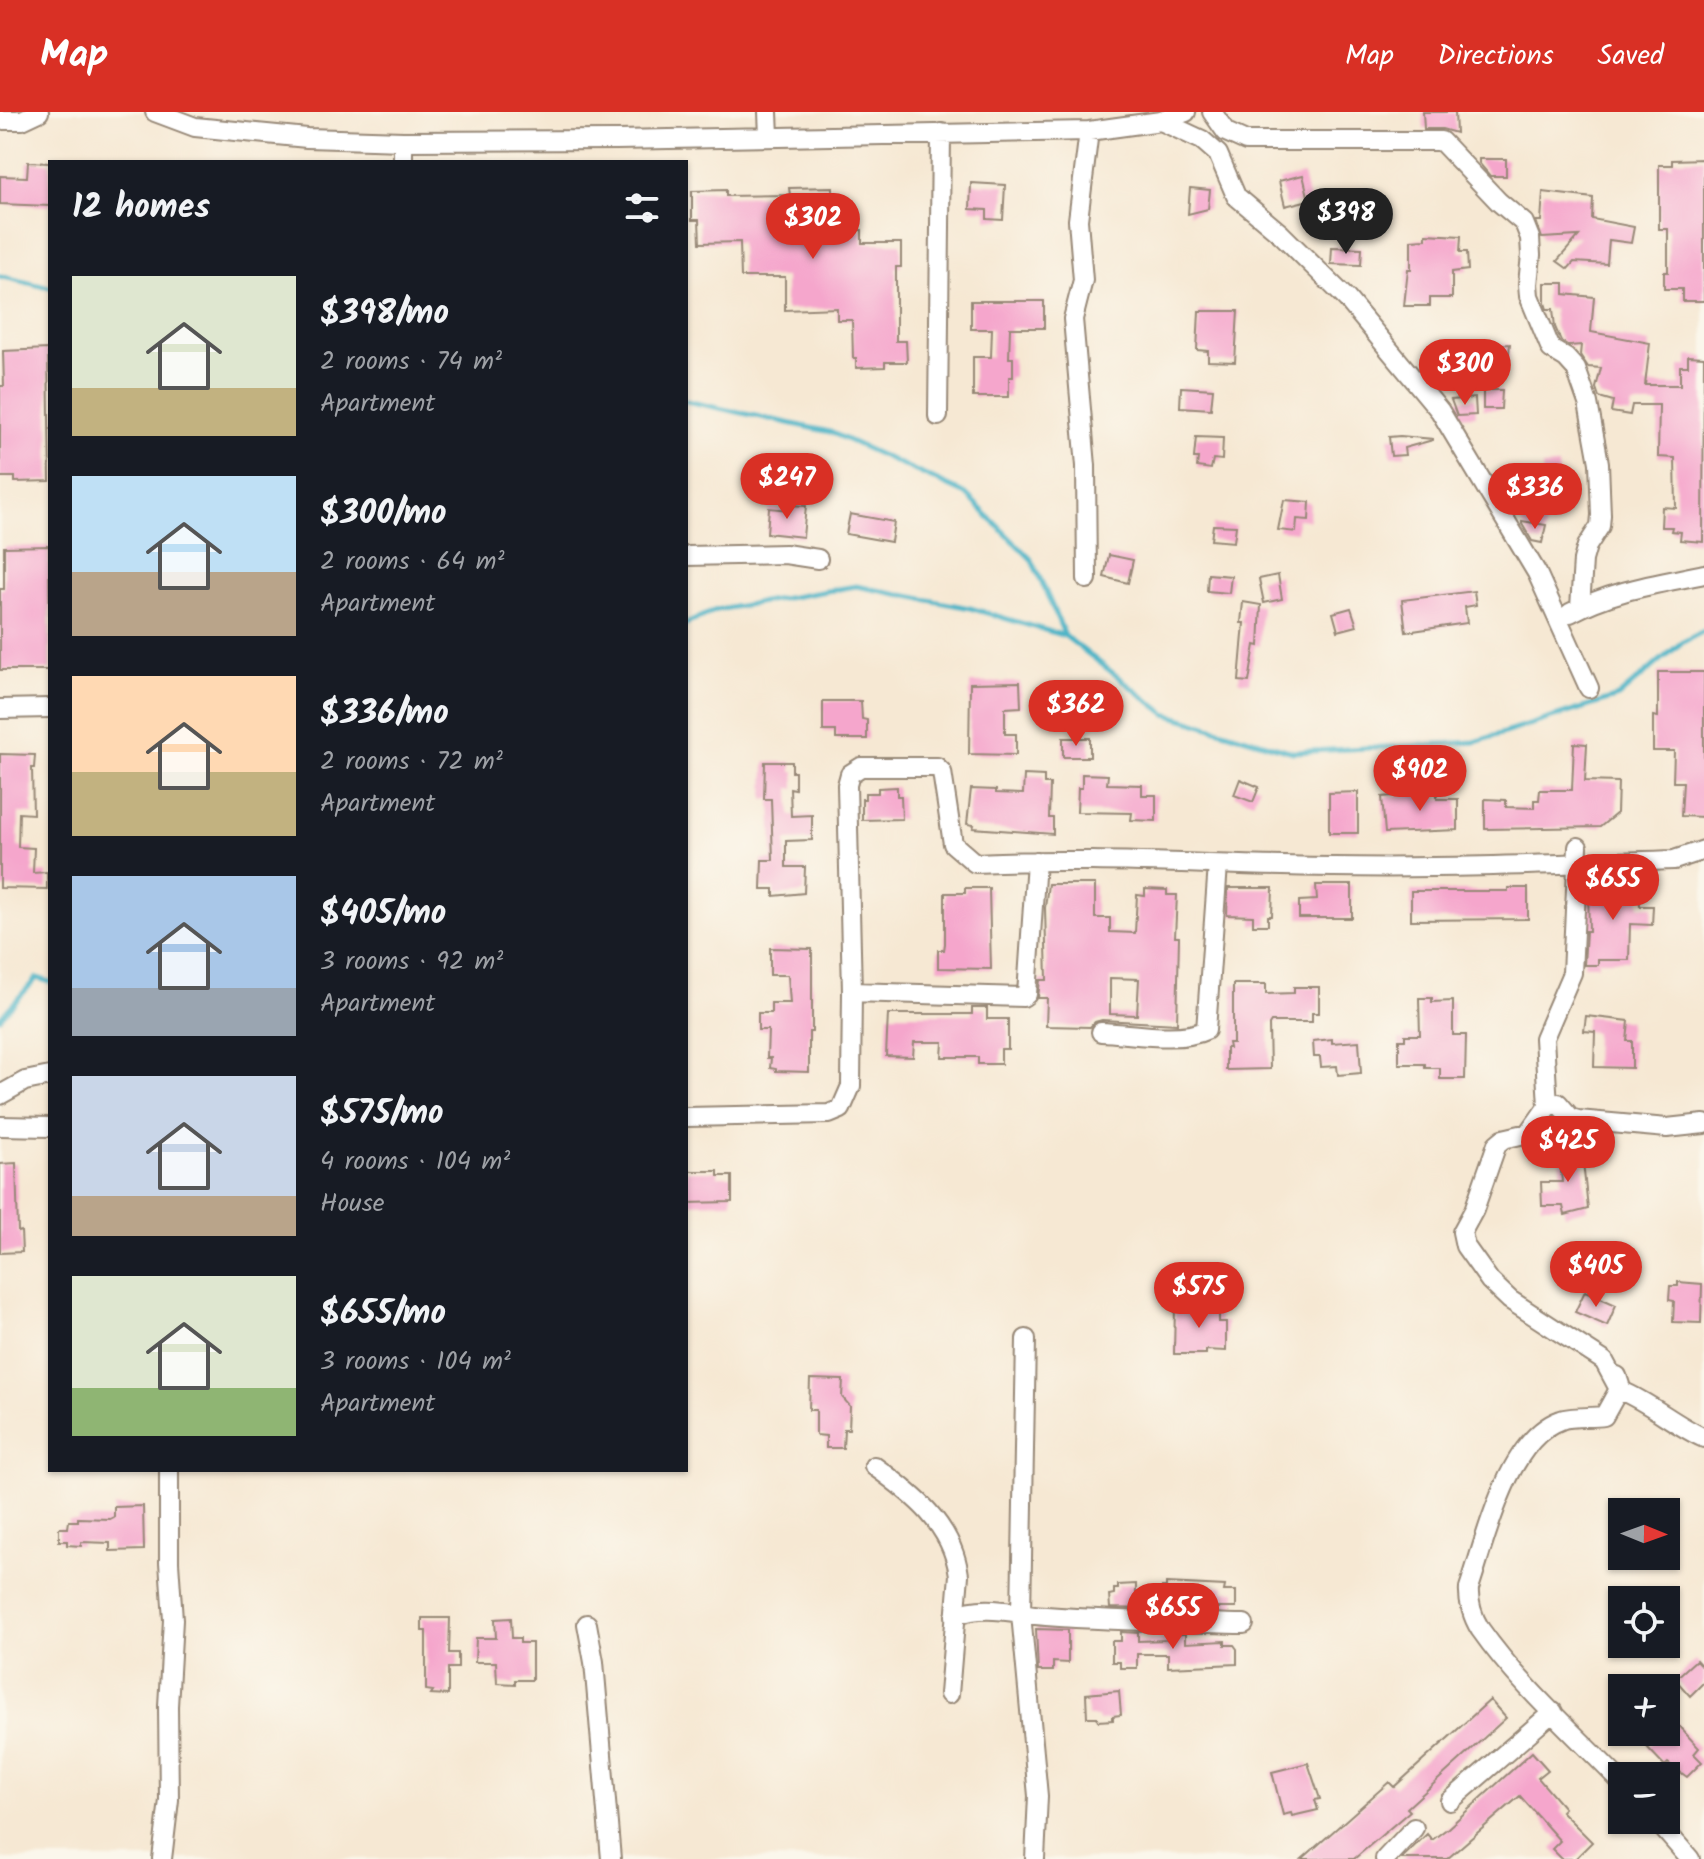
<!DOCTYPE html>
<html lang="en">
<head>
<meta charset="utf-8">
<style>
	body { margin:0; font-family:Kalam,sans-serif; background:#242831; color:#f1f3f6; height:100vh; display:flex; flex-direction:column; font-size:30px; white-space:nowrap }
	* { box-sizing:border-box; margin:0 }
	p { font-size:26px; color:#9ea1a6 }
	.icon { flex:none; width:44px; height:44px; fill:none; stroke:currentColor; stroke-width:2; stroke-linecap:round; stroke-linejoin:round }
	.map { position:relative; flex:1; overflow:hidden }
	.panel { position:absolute; left:48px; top:48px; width:640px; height:1312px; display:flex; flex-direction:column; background:#171b24; border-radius:0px; box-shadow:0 2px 6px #0004 }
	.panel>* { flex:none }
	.needle { width:52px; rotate:91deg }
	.tools { position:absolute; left:1608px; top:1386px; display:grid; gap:16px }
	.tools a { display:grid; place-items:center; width:72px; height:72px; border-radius:0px; background:#171b24; box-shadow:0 2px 6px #0004; font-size:40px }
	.price { position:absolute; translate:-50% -68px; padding:0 18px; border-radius:28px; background:#d93025; color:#fff; font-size:26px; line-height:52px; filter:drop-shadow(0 2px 4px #0008) }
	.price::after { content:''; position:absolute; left:50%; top:48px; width:24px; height:18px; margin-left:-12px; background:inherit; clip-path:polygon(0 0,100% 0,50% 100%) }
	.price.active { background:#222; color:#fff }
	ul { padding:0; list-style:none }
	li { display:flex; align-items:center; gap:24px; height:200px; padding:0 24px }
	li span { display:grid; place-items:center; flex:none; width:224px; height:160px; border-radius:0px; color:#555 }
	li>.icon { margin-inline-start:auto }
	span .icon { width:96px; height:96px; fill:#fffc; stroke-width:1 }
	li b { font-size:34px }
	h2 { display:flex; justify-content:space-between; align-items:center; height:96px; padding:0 24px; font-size:34px }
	header { display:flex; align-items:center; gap:48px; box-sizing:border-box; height:112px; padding:0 40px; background:#d93025; color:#fff }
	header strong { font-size:38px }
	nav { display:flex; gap:44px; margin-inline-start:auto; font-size:28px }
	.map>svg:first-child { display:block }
</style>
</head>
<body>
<header>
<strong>Map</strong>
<nav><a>Map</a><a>Directions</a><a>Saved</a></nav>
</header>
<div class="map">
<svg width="1704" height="1747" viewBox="0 0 1704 1747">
	<rect width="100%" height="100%" fill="#fbf7ec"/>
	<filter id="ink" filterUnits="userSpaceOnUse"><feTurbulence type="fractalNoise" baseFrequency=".0125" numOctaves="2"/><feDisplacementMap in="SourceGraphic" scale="16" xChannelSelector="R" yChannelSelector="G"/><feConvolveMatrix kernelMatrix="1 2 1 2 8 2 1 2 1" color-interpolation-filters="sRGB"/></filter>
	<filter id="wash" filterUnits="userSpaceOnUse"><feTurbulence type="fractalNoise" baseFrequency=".006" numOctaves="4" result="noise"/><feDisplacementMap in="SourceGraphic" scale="32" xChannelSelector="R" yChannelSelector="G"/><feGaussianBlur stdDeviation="1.8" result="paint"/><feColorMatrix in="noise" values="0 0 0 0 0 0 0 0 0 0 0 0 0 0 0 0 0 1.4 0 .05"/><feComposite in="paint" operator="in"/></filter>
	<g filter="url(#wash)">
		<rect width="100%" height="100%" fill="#f6e8d3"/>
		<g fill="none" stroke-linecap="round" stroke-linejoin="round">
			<!-- stream -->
			<path stroke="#48b3c6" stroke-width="5" d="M0,164L50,176
				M686,289L830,320L966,382L1032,448L1065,524
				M686,512L716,498L856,474L970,496L1065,524L1166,602L1293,640L1475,630L1618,585L1681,531L1704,519
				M0,906L37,866L50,870"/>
		</g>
		<g id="blocks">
			<!-- building -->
			<path fill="#f5a6cc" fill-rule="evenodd" d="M1423,0H1455L1456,21L1442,17H1424Z
				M1479,47H1506V64H1490L1479,51Z
				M1704,47V189H1682V177H1664V160H1668V117H1659V53H1672V48Z
				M28,50L50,51V94L0,92V64L27,65Z
				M1303,63L1309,88L1285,94L1279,69Z
				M971,71L1005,73L1003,108L987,107V98L970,97Z
				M833,75V114H850V118H862V131H901V155H896V229H906L907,250H885V255L856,256V246H853L852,208H837V196L785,198V165H741L740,130L700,131L699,108H692V79L726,78V84L790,83L789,76Z
				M1190,76L1210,78L1208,97L1188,102Z
				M1543,80L1593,86L1592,107L1634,115L1631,131L1609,128L1607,152L1574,150L1568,157L1557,149L1579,124L1542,126L1536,109H1541Z
				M1426,122L1461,124L1460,140H1467L1468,158L1452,160V186H1430V194H1404L1408,157H1411V128L1426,127Z
				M1332,135L1362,136L1361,153L1331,152Z
				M1545,171H1564V182L1594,185L1591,220L1650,231L1645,273H1680V254H1688V244L1704,245L1703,430L1680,428L1681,420L1671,419L1672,415H1661L1662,395L1676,396L1675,346L1658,345L1659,293H1632L1630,303L1611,300L1613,289L1599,285L1596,276L1601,256L1588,255L1580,243L1581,233L1569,234L1561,229L1555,215L1553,197H1547L1545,191Z
				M971,189H1044V216H1010L1009,246H1013V265H1009V285H973V245H991L992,217H971Z
				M1199,199H1238L1235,250L1208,249V239L1197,238Z
				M1510,232L1508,250L1484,251L1483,234Z
				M48,237L50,369L15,370V365H0V274H4L3,239Z
				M1181,275L1213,277L1211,297L1180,295Z
				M1483,278H1502L1501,297H1483Z
				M1475,286L1476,303L1457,304L1451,288Z
				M1400,324L1433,327V328L1404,336L1405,343L1391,344L1389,325Z
				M1196,325L1223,326L1222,348L1213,347L1211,357L1197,355L1198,346H1194Z
				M1558,354L1561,384L1544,385L1542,355Z
				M1284,388L1310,390L1309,408L1297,407L1296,420L1278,418Z
				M789,393L806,394L803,425L767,421L769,396L789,398Z
				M850,402L894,410L891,430L846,422Z
				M1522,409L1546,413L1542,431L1532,429L1522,412Z
				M1213,413L1236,414L1234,430L1211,428Z
				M49,434L50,558H0V477H4V435Z
				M1109,443L1133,448L1128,471L1104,465Z
				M1208,462L1231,464L1229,481L1207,479Z
				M1278,463L1282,487L1264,491L1259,467Z
				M1474,479L1476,493L1465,495L1467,511L1406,520L1402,488Z
				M1243,490L1261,493L1259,534L1255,533L1249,570L1239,569L1244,511H1241Z
				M1351,496L1357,514L1338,519L1333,501Z
				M1658,560H1704V705L1681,704L1683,670H1673L1674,639H1653V604L1658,605Z
				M1020,570L1021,595L1005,596V622H1016V643L969,642L970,571Z
				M1076,579L1107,589L1101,608L1070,597Z
				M823,589H861L862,607L867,608V627H836V619H823Z
				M1063,626H1090V645H1063Z
				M1574,631L1587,632L1585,669L1618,670L1617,701L1600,715L1485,717V687L1506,688V695L1534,696V688H1539L1540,678H1572Z
				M0,642L35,643L34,656H32L33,702L19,701L18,735L34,736L33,761L47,760V777L0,776Z
				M765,650H792V660H795V677L790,676L791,704L812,703V728L786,729V755H805L804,781L774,784V777H761L762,748H773L771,687H764Z
				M1082,662L1108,663L1107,672L1142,673V683H1156V709L1131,708L1132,701L1077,700L1078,676H1082Z
				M1024,663L1044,664V672H1050L1049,706H1053V722L973,716L974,713L967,712L971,677L996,678V681L1023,682Z
				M1240,667L1259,675L1253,690L1234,683Z
				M897,675V684H901L902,707L862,708V687H865V681H878V676Z
				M1358,680V721H1329V681Z
				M1437,680V687H1458V718L1385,721L1382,685Z
				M1048,772H1095V806H1110V820L1135,821L1137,783L1145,784V777L1167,778V783H1177L1175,825H1179L1177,912L1102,908L1095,910L1090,915L1046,914L1047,886H1038L1040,868H1047L1045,796ZM1110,866L1139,867L1137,903L1110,902Z
				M1316,773H1352V806H1299V789L1317,788Z
				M1639,773L1640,794H1653L1652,813L1630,812L1629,848H1598V853H1584L1586,819H1589L1588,776Z
				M965,776H989L991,857L938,856V838H944L945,832V781H965Z
				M1228,776H1273L1272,804H1268V813H1253V804L1227,803Z
				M1508,776H1528V807L1411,808V779H1508Z
				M770,836L812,837V920H809V960L776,959V957L770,956L771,946H767L768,918H758V901H771V891H790L788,863H770Z
				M1233,872H1266V882L1294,881V875H1319V901H1312V910H1271L1269,913L1270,957L1226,958V936H1229L1228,931H1233Z
				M1419,886H1432V890L1453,889V923H1466L1465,967H1440V956H1425V952H1399V928H1405V923H1420Z
				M972,896H987V907H1008V937H1001V952H978V945H942L943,930H914L913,945L886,944L888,902H972Z
				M1586,904L1629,909L1627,929H1632V956L1594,955L1595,920L1584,919Z
				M1332,927V931L1359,929L1361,961L1338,963L1337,954L1321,955L1320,945H1314L1313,929Z
				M1577,1031L1581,1051L1583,1050L1588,1097L1565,1103L1563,1094H1542L1541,1070H1562L1560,1049L1564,1050L1561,1035Z
				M16,1051L18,1120L21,1119L22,1140L0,1141V1052Z
				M686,1059H718V1064H732V1090L686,1091Z
				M1678,1170L1702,1172L1701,1211L1673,1210L1674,1189L1669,1188L1670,1174H1678Z
				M1585,1179L1616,1193L1607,1214L1575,1200Z
				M1175,1193L1219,1194V1210H1226V1239L1206,1238V1242H1174Z
				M810,1267L843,1268L842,1285L850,1294L849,1317H844L843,1336H826V1324L816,1323V1298H809Z
				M143,1394L144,1438L110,1439V1431L81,1430V1434L67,1433V1429H59V1416H68L69,1409H78V1406L110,1407L114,1405V1395Z
				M1166,1471L1225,1474L1224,1479H1236V1496H1185V1498L1110,1496L1109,1483L1114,1482V1477H1118V1473L1136,1472V1481L1162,1480V1475H1166Z
				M422,1506H450L449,1541H458V1556H448V1583L431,1582L433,1579L426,1578V1519H422Z
				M511,1506L512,1526H520V1531H532V1568H515V1572L497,1571L496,1550H475L476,1526H496L495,1507Z
				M1036,1517L1068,1518V1551L1053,1550V1559H1038Z
				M1121,1520L1138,1521V1529L1168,1528L1169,1522H1185V1531L1225,1529V1533H1234L1237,1537V1552L1168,1555V1542H1137V1556H1120V1550H1112V1529H1121Z
				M1696,1548L1704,1557V1570L1690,1584L1675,1567Z
				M1119,1579L1121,1603L1113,1604V1608L1098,1609L1097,1605H1087L1086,1582Z
				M1490,1588L1506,1606L1407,1696L1410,1699L1354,1747H1302L1389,1670L1394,1675Z
				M1674,1609L1699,1636L1694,1642L1702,1650L1687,1665L1668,1651L1665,1654L1647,1635L1666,1620Z
				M1532,1640L1548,1658L1538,1666L1564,1696L1561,1699L1592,1730L1575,1747H1562L1552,1737L1560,1729L1520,1684L1447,1747H1401L1427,1722L1432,1728L1448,1716Z
				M1308,1651L1320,1687L1315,1688L1318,1698L1292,1704L1291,1701L1283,1703L1272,1660Z"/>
		</g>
	</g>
	<g filter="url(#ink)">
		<use href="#blocks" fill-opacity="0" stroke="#988978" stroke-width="2"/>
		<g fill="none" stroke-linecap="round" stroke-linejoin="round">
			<!-- minor casing -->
			<g stroke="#988978" stroke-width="22">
				<path id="minor" d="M155,0L195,15L307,26L403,29L617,28L1089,19L1161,9L1186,0
					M768,0L769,24
					M1212,0L1226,20L1246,29H1441L1499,90L1524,111L1530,126L1531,143L1528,172L1529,184L1551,237L1566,246L1576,257L1588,291L1599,351L1601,403L1600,414L1587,434L1583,448L1580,496
					M0,8H22L39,0
					M1161,9L1202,28L1218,42L1236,84L1281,122L1347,187L1440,299L1537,461L1589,576
					M403,50V29
					M938,304L941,21
					M686,444L785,442L818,447
					M1087,467L1086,354L1073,207L1083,168L1078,108L1089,19
					M1570,501C1613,478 1657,472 1704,462
					M0,597L50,596
					M1578,735L1572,861L1544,926L1548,994L1558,991L1571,1006L1578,1008L1667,1016L1704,1012
					M852,880L1023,885L1027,882L1036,749
					M1101,920C1131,921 1179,931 1206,918L1218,753
					M0,983L25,969L50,964
					M1548,994L1529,1021L1503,1027L1497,1032L1474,1098L1462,1120L1465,1134L1490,1169L1510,1188L1604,1249L1619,1277L1604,1304C1592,1306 1570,1304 1561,1308C1507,1327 1486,1427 1469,1476C1468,1490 1473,1506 1480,1517C1520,1574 1575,1622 1622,1671
					M686,1005L829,1002L841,997L851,974L852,880L847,673L850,662L861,655H937L942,660L953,732L975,751C1094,745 1214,754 1333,755C1447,757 1560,752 1674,748L1704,738
					M0,1014L50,1015
					M1026,1227L1021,1502L1038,1684L1035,1747
					M1617,1264L1622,1279C1652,1292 1675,1313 1704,1326
					M874,1354C913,1382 952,1412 959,1463L949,1582
					M955,1504C984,1491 1016,1502 1046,1504C1112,1509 1178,1510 1244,1512
					M587,1512L594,1550L611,1747
					M1450,1689L1553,1600
					M1656,1708L1690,1747
					M162,1747L169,1688L168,1594L173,1508L169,1450V1358
					M1385,1747L1414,1716"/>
			</g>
			<!-- minor -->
			<use href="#minor" stroke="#fff" stroke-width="18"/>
		</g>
	</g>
</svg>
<div class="tools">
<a><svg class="needle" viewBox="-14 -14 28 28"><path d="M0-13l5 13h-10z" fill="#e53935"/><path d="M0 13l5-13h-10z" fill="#9ea1a6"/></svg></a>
<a><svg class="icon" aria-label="locate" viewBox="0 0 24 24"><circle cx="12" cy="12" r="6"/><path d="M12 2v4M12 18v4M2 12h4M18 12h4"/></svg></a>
<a>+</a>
<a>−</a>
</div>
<b class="price active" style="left:1346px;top:144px">$398</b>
<b class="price" style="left:813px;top:149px">$302</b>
<b class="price" style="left:1465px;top:295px">$300</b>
<b class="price" style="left:787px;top:409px">$247</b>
<b class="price" style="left:1535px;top:419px">$336</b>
<b class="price" style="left:1076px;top:636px">$362</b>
<b class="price" style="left:1420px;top:701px">$902</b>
<b class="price" style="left:1613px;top:810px">$655</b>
<b class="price" style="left:1568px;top:1072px">$425</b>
<b class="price" style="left:1596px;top:1197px">$405</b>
<b class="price" style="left:1199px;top:1218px">$575</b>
<b class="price" style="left:1173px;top:1539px">$655</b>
<section class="panel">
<h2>12 homes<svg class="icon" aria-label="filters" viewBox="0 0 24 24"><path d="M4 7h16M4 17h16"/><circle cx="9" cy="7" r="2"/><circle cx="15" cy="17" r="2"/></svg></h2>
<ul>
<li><span style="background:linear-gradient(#dfe7d0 70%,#c2b280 0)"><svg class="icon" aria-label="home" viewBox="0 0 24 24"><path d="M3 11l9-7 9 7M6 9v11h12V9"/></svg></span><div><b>$398/mo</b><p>2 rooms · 74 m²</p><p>Apartment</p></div></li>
<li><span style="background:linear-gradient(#bfe0f5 60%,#b9a48a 0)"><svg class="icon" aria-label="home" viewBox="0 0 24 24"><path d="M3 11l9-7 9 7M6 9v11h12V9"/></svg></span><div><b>$300/mo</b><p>2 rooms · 64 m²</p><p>Apartment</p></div></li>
<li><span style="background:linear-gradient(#ffd9b3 60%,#c2b280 0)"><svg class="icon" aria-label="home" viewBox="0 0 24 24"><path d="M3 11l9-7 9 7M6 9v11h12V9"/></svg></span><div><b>$336/mo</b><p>2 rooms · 72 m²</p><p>Apartment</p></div></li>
<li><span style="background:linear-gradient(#a9c7e8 70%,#9aa5b1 0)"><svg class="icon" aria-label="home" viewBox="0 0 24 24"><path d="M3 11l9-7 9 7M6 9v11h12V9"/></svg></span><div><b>$405/mo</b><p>3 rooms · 92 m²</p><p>Apartment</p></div></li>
<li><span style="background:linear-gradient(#c9d6e8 75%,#b9a48a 0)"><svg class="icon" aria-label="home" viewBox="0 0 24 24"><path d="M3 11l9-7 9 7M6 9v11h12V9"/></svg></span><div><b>$575/mo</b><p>4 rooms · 104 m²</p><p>House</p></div></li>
<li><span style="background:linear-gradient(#dfe7d0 70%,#8fb573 0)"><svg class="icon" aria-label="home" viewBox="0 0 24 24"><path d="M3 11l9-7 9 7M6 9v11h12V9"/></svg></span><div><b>$655/mo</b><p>3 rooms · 104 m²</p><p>Apartment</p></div></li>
</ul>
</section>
</div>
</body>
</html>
